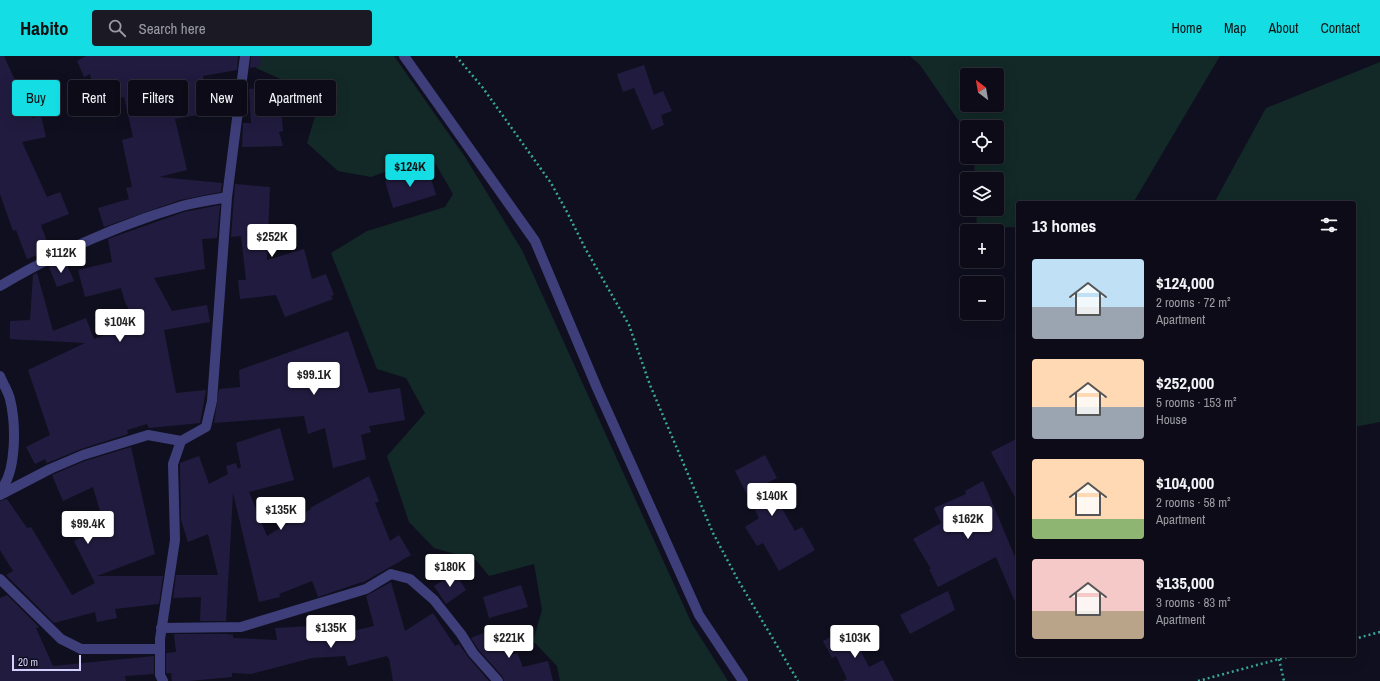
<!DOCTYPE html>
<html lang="en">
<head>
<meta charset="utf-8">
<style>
	body { margin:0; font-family:"Archivo Narrow",sans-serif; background:#1a1924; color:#f1f3f6; height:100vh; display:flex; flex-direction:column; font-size:15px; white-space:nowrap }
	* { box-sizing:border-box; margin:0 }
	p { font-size:13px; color:#9a9ba1 }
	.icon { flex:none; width:22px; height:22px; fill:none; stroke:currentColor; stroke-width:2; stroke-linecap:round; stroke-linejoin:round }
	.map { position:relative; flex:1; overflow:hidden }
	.side { position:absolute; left:1016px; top:145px; width:340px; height:456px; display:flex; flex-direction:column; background:#0c0b17; border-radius:4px; box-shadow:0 4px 16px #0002,0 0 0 1px #2c2b36 }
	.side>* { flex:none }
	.banner { position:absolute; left:12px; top:24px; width:380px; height:36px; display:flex; gap:8px }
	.needle { width:26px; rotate:329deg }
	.tools { position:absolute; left:960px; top:12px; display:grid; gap:8px }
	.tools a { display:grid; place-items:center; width:44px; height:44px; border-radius:4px; background:#0c0b17; box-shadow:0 4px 16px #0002,0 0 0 1px #2c2b36; font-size:20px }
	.scale { position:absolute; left:12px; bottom:10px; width:69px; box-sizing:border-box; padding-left:4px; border:2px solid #d3d1fb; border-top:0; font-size:11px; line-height:14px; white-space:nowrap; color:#d3d1fb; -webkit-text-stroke:3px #100f1f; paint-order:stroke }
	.price { position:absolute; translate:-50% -34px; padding:0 9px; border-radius:4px; background:#fff; color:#222; font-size:13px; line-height:26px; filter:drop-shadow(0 1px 2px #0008) }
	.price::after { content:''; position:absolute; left:50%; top:24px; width:12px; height:9px; margin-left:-6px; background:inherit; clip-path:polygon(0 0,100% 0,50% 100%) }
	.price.selected { background:#14dde4; color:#111 }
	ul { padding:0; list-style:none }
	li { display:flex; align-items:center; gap:12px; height:100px; padding:0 16px }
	li span { display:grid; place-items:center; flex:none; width:112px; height:80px; border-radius:4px; color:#555 }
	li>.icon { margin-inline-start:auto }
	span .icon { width:48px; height:48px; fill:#fffc; stroke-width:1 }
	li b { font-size:17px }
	h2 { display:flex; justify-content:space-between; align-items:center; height:48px; padding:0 16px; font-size:17px }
	.tag { padding:0 14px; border-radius:4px; background:#0c0b17; box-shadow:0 4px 16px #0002,0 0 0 1px #2c2b36; font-size:14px; line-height:36px }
	.tag.selected { background:#14dde4; color:#111 }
	header { display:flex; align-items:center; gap:24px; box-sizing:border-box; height:56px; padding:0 20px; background:#14dde4; color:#111 }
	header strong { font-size:19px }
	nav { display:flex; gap:22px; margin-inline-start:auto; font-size:14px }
	.search { width:280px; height:36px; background:#1a1924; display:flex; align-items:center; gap:10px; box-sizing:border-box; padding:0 14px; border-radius:4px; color:#9a9ba1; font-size:15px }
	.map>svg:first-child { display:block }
</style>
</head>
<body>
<header>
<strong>Habito</strong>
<div class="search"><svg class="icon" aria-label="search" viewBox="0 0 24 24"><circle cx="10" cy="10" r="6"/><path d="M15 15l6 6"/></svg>Search here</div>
<nav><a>Home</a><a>Map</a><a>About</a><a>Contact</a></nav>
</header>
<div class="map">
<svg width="1380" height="625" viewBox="0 0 1380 625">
	<rect width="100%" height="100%" fill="#100f1f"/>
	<!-- green -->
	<path fill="#122927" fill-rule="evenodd" d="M258,0H394L465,101L522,194L692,568L728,625H560L557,610L533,585L542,554L534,508L489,520L476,504L434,492L409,466L387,400L425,357L406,322L377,313L331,197L367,175L445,151L453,138L431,100L371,121L338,115L307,87L321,41L256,12Z
		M910,0H1220L1133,147H1018V171L977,172L976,153H997V123H975L974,101H997V71H967V77L920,9ZM967,19H997V49H967Z
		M1380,6V366L1354,371V147H1214L1266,52Z"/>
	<!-- building -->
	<path fill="#211c3f" d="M0,0H4L32,62L41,60L46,81L22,86L47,141L60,136L69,158L41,169L50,194L27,203L16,174L13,175L0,138Z
		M86,0H238L237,14L203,20L209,57L175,63L187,114L159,121L222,127L221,136L180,144L104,171L98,152L129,143L126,132L132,131L122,84L133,81L124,41L96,48L90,18L84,21L77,5Z
		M251,0H260L261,10L250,12Z
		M644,9L654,39L663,35L672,55L661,59L664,69L652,74L634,32L623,36L617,18Z
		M271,31V44L280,42L283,75L279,76L283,90L242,91L243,67H251L249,33Z
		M428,112L436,139L393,152L385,125Z
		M235,128L270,131L267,204L304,193L312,223L326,218L334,239L331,240L333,243L285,261L276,239L240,243L238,224H246L241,180L231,181Z
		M220,149L217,182L202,183L205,213L154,222L172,255L207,249L210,266L164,274L176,337L206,334L200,367L149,372L147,368L127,374L128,378L81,393L47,407L45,403L35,408L26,391L50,379L28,314L85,287L10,283V265L30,264L33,219L37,217L53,275L86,262L94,283L136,267L125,246L121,232L85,241L78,214L112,206L108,183L184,156Z
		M65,204L74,225L57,231L49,211Z
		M348,275L369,337L400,332L405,364L369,370L371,376L361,379L366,403L333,412L325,372L308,378L304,360L214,367L219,333L240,331L239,314Z
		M280,372L294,424L249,436L267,480L311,453L310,452L369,420L379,445L375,447L390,485L399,479L411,499L362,527V526L318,541L312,525L279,538L280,541L259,546L233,437L226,565H200L201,541L173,542L176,519H218L208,478L188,486L181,464L180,407L199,400L209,428L228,418L226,410L236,407L238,413L241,411L236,387Z
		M1018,382V447L991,396Z
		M131,391L155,498L97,520H163L159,548L115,553L117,562L97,566L95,556L54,567L6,519L13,515L0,494V445L7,443L27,472L31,471L72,539L95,527L74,485L104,469L93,431L63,445L52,419L85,405Z
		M765,399L777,422L767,427L795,475L802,471L815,494L779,515L763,487L757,490L745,471L759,462L735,415Z
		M983,425L1018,508V553L996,501L938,531L929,513H931L913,483L941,467L934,452L966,438L965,435Z
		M455,517L466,534L446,548L434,530Z
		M391,526L405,575L433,557L455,590L459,588L468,601L489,625H393L389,602H388L387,600L348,610L345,600L312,602L251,618L232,617V621L189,625H172L171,617H166V597L176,596L174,578H226L233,579V582L277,584L275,572L332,569V580L374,570L366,540Z
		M521,529L528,551L489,562L483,541Z
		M948,535L955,554L910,578L900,559Z
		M7,539L39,571L36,572L53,610L154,600V618L125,620L126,625H0V542Z
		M498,571L511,599L517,597L523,611L548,605L553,625H504L503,621L478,593L471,582Z
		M848,571L869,611L883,604L894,625H843L847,623L836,600L832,602L823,585Z"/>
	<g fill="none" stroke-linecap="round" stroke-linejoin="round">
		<!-- path -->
		<path stroke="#38a89a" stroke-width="2.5" stroke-dasharray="2 3" stroke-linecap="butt" d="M456,0L483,32L551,127L567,156L585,192L629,269L650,329L713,477L738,524L798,625
			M1354,583L1380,576
			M1279,603L1284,625
			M1198,625L1294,599"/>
		<!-- minor -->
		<path stroke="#3e3f7a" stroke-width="10" d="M404,0L535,185L597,332L699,559L743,625
			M0,230C57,196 119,169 182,150C197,146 212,144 227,141
			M0,320C3,328 8,335 10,343C16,368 17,416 0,435
			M0,439L50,413L83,399L148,379L181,385
			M0,523L61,583L81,593H160
			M161,572L241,571L366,533L391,518L410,523L434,544L461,578L473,597L498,625
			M163,625L160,619V583L175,484L173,408L181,385L206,371L212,345L227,141L245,0"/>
	</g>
</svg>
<div class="tools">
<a><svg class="needle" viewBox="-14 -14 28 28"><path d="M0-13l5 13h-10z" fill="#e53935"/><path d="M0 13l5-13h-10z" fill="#9a9ba1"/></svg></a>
<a><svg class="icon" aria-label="locate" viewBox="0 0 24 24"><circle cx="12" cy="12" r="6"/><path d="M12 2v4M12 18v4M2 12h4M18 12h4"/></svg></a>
<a><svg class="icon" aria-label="layers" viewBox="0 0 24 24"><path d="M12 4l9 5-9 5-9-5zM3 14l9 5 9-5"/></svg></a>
<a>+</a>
<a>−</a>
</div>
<div class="scale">20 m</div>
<b class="price selected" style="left:410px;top:132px">$124K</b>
<b class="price" style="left:272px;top:202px">$252K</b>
<b class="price" style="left:61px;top:218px">$112K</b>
<b class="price" style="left:120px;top:287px">$104K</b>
<b class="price" style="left:314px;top:340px">$99.1K</b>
<b class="price" style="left:772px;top:461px">$140K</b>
<b class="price" style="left:281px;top:475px">$135K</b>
<b class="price" style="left:968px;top:484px">$162K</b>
<b class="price" style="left:88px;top:489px">$99.4K</b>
<b class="price" style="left:450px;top:532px">$180K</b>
<b class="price" style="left:331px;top:593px">$135K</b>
<b class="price" style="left:509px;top:603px">$221K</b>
<b class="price" style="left:855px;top:603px">$103K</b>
<div class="banner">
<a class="tag selected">Buy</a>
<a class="tag">Rent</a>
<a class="tag">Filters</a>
<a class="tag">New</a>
<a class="tag">Apartment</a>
</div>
<section class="side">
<h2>13 homes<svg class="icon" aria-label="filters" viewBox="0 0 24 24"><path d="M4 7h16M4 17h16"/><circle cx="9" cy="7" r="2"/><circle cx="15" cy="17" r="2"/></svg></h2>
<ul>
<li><span style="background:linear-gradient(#bfe0f5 60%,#9aa5b1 0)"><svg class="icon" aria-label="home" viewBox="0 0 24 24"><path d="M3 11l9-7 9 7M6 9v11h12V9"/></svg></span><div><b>$124,000</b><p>2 rooms · 72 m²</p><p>Apartment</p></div></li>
<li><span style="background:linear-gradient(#ffd9b3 60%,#9aa5b1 0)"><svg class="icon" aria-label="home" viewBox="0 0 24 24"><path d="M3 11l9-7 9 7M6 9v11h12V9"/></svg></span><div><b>$252,000</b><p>5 rooms · 153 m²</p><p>House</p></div></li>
<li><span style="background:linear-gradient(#ffd9b3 75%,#8fb573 0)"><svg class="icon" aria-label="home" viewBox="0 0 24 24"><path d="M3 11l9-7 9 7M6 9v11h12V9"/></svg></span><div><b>$104,000</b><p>2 rooms · 58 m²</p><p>Apartment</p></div></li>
<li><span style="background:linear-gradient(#f6c9c9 65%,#b9a48a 0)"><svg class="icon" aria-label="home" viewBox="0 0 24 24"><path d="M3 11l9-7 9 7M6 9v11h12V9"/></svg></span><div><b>$135,000</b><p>3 rooms · 83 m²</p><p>Apartment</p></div></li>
</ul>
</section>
</div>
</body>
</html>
